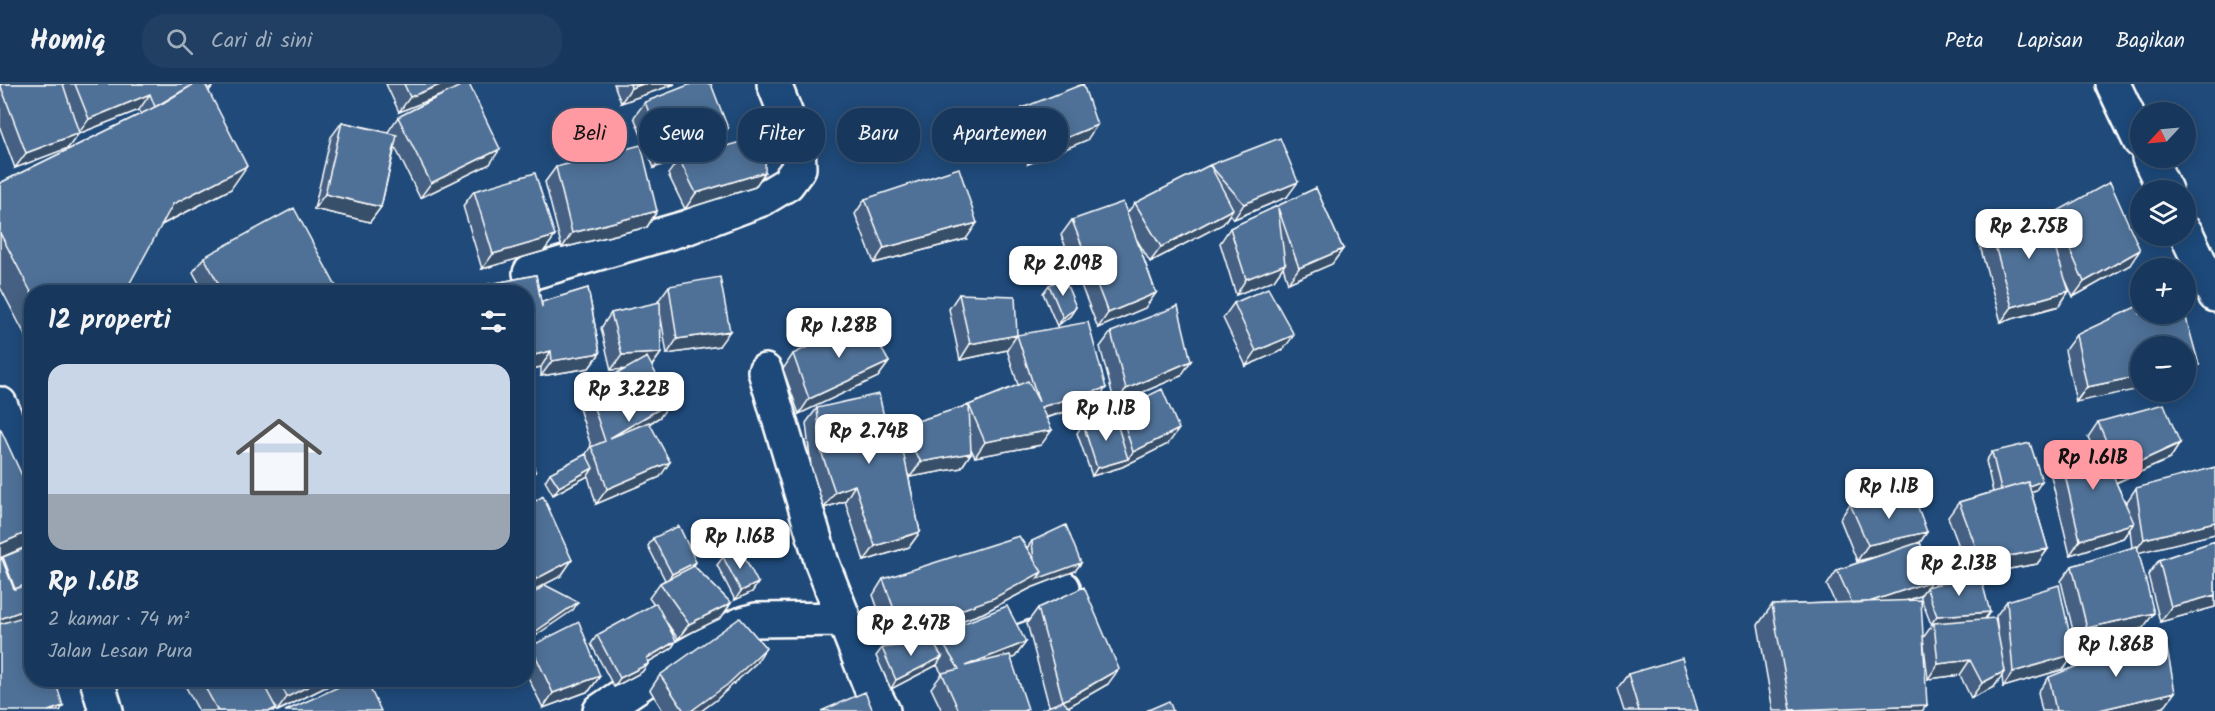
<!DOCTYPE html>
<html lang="id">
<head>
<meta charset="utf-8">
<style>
	body { margin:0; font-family:Kalam,sans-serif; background:#203f62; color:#f1f3f6; height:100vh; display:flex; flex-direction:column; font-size:22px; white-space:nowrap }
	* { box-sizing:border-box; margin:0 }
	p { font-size:20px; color:#9eacbb }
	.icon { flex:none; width:33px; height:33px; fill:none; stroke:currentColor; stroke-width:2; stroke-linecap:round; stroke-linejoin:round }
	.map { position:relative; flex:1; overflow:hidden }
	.drawer { position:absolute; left:24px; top:201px; width:510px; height:402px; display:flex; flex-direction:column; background:#17385c; border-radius:24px; box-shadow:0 3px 15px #0003,0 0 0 2px #365272 }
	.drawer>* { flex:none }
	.top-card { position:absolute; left:552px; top:24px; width:570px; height:54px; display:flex; gap:12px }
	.needle { width:39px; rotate:244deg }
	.buttons { position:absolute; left:2130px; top:18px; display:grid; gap:12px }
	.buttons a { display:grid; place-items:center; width:66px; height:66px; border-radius:50%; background:#17385c; box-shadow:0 3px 15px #0003,0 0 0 2px #365272; font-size:30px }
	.price { position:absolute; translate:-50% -51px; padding:0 14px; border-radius:12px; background:#fff; color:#222; font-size:20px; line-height:39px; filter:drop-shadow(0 2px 3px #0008) }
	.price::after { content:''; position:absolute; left:50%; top:36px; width:18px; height:14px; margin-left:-9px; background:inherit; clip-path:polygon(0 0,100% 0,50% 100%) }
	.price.on { background:#ff9aa2; color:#111 }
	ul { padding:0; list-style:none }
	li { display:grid; align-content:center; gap:12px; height:318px; padding:0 24px }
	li+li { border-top:2px solid #365272 }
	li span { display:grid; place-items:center; height:186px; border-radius:18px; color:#555 }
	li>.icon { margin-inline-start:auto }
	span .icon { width:108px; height:108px; fill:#fffc; stroke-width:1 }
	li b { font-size:26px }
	h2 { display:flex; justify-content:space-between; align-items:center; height:72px; padding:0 24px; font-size:26px }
	.tag { padding:0 21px; border-radius:24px; background:#17385c; box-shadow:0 3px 15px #0003,0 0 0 2px #365272; font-size:21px; line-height:54px }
	.tag.on { background:#ff9aa2; color:#111 }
	header { display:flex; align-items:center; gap:36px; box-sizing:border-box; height:84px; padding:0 30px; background:#17385c; border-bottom:2px solid #365272 }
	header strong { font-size:28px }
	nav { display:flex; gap:33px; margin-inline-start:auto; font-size:21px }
	.search { width:420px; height:54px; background:#203f62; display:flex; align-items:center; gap:15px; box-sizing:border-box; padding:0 21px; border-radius:24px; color:#9eacbb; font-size:22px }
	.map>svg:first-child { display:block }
</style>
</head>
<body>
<header>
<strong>Homiq</strong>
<div class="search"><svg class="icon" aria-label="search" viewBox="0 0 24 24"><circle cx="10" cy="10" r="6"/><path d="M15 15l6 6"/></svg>Cari di sini</div>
<nav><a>Peta</a><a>Lapisan</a><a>Bagikan</a></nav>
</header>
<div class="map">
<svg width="2215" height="627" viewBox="0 0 2215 627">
	<rect width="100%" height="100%" fill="#1f4a7a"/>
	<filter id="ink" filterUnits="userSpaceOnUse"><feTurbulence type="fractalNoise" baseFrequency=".0167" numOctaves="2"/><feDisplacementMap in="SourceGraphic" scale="12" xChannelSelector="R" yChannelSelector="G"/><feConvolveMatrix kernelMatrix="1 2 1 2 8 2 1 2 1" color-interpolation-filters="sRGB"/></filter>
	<g filter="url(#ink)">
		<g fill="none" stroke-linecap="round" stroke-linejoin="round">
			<!-- minor casing -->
			<g stroke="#fff" stroke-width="38">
				<path id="minor" d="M2113,0L2140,57
					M2149,74L2165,106
					M2186,149L2215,211
					M530,189L688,143L762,115L787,100L799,84L798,61L774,0
					M765,287L822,479L871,604L883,627
					M869,571L923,556L1063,504
					M600,627L659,587L739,541L756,536L844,535"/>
			</g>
			<!-- major casing -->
			<g stroke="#fff" stroke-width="38">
				<path id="major" d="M0,320L32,397
					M97,596L106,627"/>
			</g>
			<!-- minor -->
			<use href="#minor" stroke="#1f4a7a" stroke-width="33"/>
			<!-- major -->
			<use href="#major" stroke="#1f4a7a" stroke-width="33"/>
		</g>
		<!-- wall -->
		<path fill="#456182" stroke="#fff" stroke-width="1.5" d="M0,0H212L213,2L209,7L231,105L32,208V264L0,203V99L141,30L139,26L78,50L68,64L15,84L0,44Z
			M386,0H461L460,2L490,80L420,114L395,63L381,123L370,138L314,125L331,53L342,38L388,48L398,33L443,10L399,28Z
			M614,0H675L621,19Z
			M645,18L728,44L718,59L654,84L634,33Z
			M1022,24L1087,56L1028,80L1012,39Z
			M679,75L765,88L755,103L685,125L668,90Z
			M1210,81L1287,113L1234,135L1230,130L1223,140L1150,178L1137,156L1156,209L1145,224L1098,244L1061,151L1072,136L1127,129L1135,119Z
			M556,83L657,127L647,143L562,164L545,98Z
			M1316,104L1343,165L1332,180L1288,199L1283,183L1274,196L1236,211L1220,159L1230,144Z
			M474,107L544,167L482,185L463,122Z
			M865,115L966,155L874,179L855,130Z
			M2054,129L2130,181L2073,213L2066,197L2069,207L2059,222L2001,238L1980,162L1991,147L2047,139Z
			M204,173L339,208H204L193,188Z
			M536,191L541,219L542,218L588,204L600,269L589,284L541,292V283L526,286V208H476L480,202Z
			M1049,201L1076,223L1070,232L1057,242L1043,209Z
			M669,202L719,262L667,270L660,228L661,269L652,282L660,333L649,340L660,393L596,420L588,392L553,411L545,397L550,389L586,370L591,362L578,321L588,306L624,285L611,286L601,244L611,229L659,219L658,217Z
			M959,210L1017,251L1095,319L1046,334L1041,361L975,373L971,365V369L961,384L910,393L908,390L920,448L909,463L864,477L845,417L824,424L811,382L806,339L817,324L887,347L969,321L1018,301L1007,266L960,276L949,225Z
			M1234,219L1283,266L1246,282L1223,234Z
			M2140,230L2076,318L2065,266L2076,251Z
			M1111,248L1181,292L1115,320L1100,263Z
			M793,270L889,278L878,293L799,330L783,285Z
			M1120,326L1168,360L1122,383L1092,392L1077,349L1083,340L1115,333Z
			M2098,338L2180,359L2170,375L2116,399L2126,419L2136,404L2215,450L2139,468L2143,544L2076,559L2061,497L2072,482L2132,464L2130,446L2123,454L2070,471L2048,380L2059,365L2091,360L2088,353Z
			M1992,368L2036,406L2031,408L2048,465L2037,480L1980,490L1985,535L1998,549L1996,532L2007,517L2064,585L2003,603L2002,592L1994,603L1971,614L1960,591L1928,595L1923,554L1933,540H1931L1920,512L1906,517L1927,621L1922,627H1773L1758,541L1772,521L1835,519L1827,501L1837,486L1882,471L1857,477L1840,435L1850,420L1927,448L1920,458L1931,497L1926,503L1980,490L1970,492L1948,433L1959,418L1993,408L1986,377Z
			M526,423L572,476L561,492L526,510Z
			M653,454L696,478L694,482L731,519L721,534L678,555L667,539L676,557L671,565L648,578V580L642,588L614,603L591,560L597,551L654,521L649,514L660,499L665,496L648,462Z
			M1032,457L1081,479L1075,487L1031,504L983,529L891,562L873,511L883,495L1027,464Z
			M2215,457V523L2160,538L2148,491L2159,476Z
			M28,463L32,596L1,475L3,473Z
			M723,473L758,499L752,508L735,516L717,481Z
			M1038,524L1108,600L1068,623L1049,622L1027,539Z
			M937,550L1026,558L1015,573L1011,575L1026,627H942L931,604L942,590L937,581L891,605L876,572L882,564L932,557Z
			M531,562L600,592L589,607L543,624L526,589V569Z
			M756,579L716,616L701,627H663L650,606L660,591Z
			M1628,590L1698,627H1624L1617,605Z
			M2049,593L2164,623L2149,627H2042L2038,608Z
			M182,596H340L278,627H276L275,625L274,627H199Z"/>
		<!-- shaded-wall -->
		<path fill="#384f6a" stroke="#fff" stroke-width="1.5" d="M442,0H461L459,4L399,28L410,13Z
			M643,0H675L621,19L631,4Z
			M150,10L139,26L78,50L89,35Z
			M1097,41L1087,56L1028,80L1039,65Z
			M728,44L718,59L654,84L664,68Z
			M79,49L68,64L15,84L26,69Z
			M500,65L490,80L420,114L431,99Z
			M247,82L231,105L157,143L173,120Z
			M765,88L755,103L685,125L696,109Z
			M1298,98L1287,113L1234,135L1244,120Z
			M325,110L381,123L370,138L314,125Z
			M1233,125L1223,140L1150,178L1161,163Z
			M657,127L647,143L562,164L572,149Z
			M977,139L966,155L874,179L884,164Z
			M555,152L544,167L482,185L493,170Z
			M1343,165L1332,180L1288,199L1299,184Z
			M2140,166L2130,181L2073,213L2084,198Z
			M1285,180L1274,196L1236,211L1246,195Z
			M2069,207L2059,222L2001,238L2012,223Z
			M1156,209L1145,224L1098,244L1108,229Z
			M1076,223L1070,232L1057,242L1063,234Z
			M730,247L719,262L667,270L677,255Z
			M1017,251L1007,266L960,276L970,260Z
			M1294,251L1283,266L1246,282L1256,267Z
			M551,267L541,283L526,286V273Z
			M600,269L589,284L541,292L552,277Z
			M661,269L650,284L611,286L622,271Z
			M1191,277L1181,292L1115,320L1126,305Z
			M889,278L878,293L799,330L809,315Z
			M2199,281L2189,296H2186V283Z
			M2140,292V305L2076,318L2087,303Z
			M1106,304L1095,319L1030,338L1041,323Z
			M671,318L660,333L599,369L610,354Z
			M1179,345L1168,360L1122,383L1092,392L1097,384L1128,375L1133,368Z
			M1052,346L1041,361L975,373L985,358Z
			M2180,359L2170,375L2108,402L2119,387Z
			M971,369L961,384L910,393L921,378Z
			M670,378L660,393L596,420L607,405Z
			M593,384L588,392L553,411L559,403Z
			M535,388L526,400V391Z
			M2042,397L2036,406L1996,419L2002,411Z
			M855,401L845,417L824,424L835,408Z
			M2215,438V450L2133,470L2144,455Z
			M2134,439L2123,454L2070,471L2080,456Z
			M32,446V458L30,461L0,474V460Z
			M920,448L909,463L864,477L875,462Z
			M1927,448L1917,463L1857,477L1868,461Z
			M2048,465L2037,480L1970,492L1981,477Z
			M572,476L561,492L526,510L536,495Z
			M696,478L690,486L666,498L672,490Z
			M1081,479L1075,487L1031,504L983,529L891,562L902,547L1042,488Z
			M1931,497L1920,512L1843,538L1854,523Z
			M758,499L752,508L735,516L741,507Z
			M2215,511V523L2160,538L2171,523Z
			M578,518L573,526L526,558V554Z
			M731,519L721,534L678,555L689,540Z
			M32,523V534L0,546V535Z
			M1990,528L1984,536L1931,540L1937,532Z
			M2154,529L2143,544L2076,559L2087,544Z
			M676,557L671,565L641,582L647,574Z
			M1026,558L1015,573L955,597L965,582Z
			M766,564L756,579L716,616L701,627H691Z
			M2074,570L2064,585L2003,603L2013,588Z
			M942,573L937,581L891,605L896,596Z
			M1970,576L1960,591L1928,595L1938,580Z
			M648,580L642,588L614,603L620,594Z
			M1119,585L1108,600L1061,627L1063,617Z
			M2005,587L1994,603L1971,614L1982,599Z
			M600,592L589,607L543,624L553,609Z
			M321,596H340L277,627L287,613Z
			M2175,608L2164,623L2149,627H2095Z
			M1927,621L1922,627H1790L1791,626Z
			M63,622L60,627H48Z"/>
		<!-- building -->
		<path fill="#507197" stroke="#fff" stroke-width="1.5" d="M0,0H63L79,49L26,69Z
			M75,0H194L155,23L150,10L89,35Z
			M194,0H205L247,82L173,120L125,208H32V210L0,149V99L163,19Z
			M205,0H212L213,2L208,5Z
			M404,0H442L410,13Z
			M464,0H469L500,65L431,99L398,33Z
			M630,0H643L631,4Z
			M691,0H711L728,44L664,68L645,18Z
			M1083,0L1097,41L1039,65L1022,24Z
			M342,38L397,51L381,123L325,110Z
			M766,51L765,88L696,109L679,75Z
			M1280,54L1298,98L1244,120L1210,81L1233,125L1161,163L1135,119L1210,81Z
			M641,61L657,127L572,149L556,83Z
			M959,84L977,139L884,164L865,115Z
			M535,89L555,152L493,170L474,107Z
			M2110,98L2140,166L2084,198L2054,129Z
			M1316,104L1343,165L1299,184L1278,124L1285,180L1246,195L1230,144Z
			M1123,118L1156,209L1108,229L1072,136Z
			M294,124L339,208H223L204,173Z
			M2043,127L2069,207L2012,223L1991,147Z
			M536,191L542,223V218L588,204L600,269L552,277L551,267L526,273V208H481L480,202Z
			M720,193L730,247L677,255L669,202Z
			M1064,194L1076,223L1063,234L1049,201Z
			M1268,204L1294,251L1256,267L1234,219Z
			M959,210L1015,212L1017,251L970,260Z
			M660,218L661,269L622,271L611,229Z
			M2140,221V230H2185L2199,281L2186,283V262H2140V292L2087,303L2076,251Z
			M1178,222L1191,277L1126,305L1111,248Z
			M865,235L889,278L809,315L793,270Z
			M1088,238L1106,304L1041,323L1052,346L985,358L969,321L971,369L921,378L898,343L969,321L1028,297L1039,318L1017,251Z
			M647,273L671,318L610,354L649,338L670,378L607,405L598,377L591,363L605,357L588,306Z
			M1162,305L1179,345L1133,368L1120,326Z
			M879,310L887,347L898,343L920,448L875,462L855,401L835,408L821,367L817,324Z
			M2164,320L2180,359L2119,387L2098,338Z
			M1115,333L1128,375L1097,384L1083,340Z
			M526,338L535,388L526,391Z
			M0,344L32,413V446L0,460Z
			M2098,358L2134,439L2080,456L2059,365Z
			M2030,359L2042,397L2029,402L2028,398L2001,406L1992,368Z
			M586,370L593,384L559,403L550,389Z
			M2215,383V438L2144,455L2136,404Z
			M2028,398L2048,465L1981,477L1959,418Z
			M543,412L572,476L536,495L526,476V423Z
			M1915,415L1927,448L1868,461L1850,420Z
			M1066,441L1081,479L1037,495L1042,488L1034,476L1032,457Z
			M679,442L696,478L672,490L653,454Z
			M1019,452L1042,488L994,514L902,547L883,495Z
			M2215,457V511L2171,523L2159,476Z
			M1920,458L1931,497L1869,518L1852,519L1837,486Z
			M2137,462L2154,529L2087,544L2072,482Z
			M28,463L32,473V498L15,505L3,473Z
			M740,464L758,499L741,507L723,473Z
			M2,475L14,505L32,499V523L0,535V476Z
			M694,482L731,519L689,540L660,499Z
			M1980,490L1990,528L1937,532L1926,503Z
			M545,501L578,518L526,554V515Z
			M2059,501L2074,570L2013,588L2007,517Z
			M1084,503L1119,585L1063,617L1038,524Z
			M1921,516L1927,621L1791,626L1772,521Z
			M656,519L676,557L647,574L648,580L620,594L597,551Z
			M1007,522L1026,558L965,582L1010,571L1028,625L1023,627H959L942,589L959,585L937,550Z
			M32,530V596H55L63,622L48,627H0V540Z
			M740,534L766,564L727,601L691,627H684L660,591Z
			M1995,534L2005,587L1982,599L1970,576L1938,580L1934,539Z
			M579,538L600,592L553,609L531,562Z
			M2164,548L2175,608L2095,627H2056L2049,593Z
			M932,557L942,573L896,596L882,564Z
			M1682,574L1698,627H1639L1628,590Z
			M201,596H261L276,624L270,627H218Z
			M278,596H321L287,613Z
			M354,596H366L381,627H285Z
			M865,608L873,627H821Z
			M1063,617L1072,627H1038Z
			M1169,617L1173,627H1146Z"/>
	</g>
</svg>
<div class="buttons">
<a><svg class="needle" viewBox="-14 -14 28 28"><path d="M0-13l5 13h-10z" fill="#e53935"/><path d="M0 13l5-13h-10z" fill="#9eacbb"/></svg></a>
<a><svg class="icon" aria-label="layers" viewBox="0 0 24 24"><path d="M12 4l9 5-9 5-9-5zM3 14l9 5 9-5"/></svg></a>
<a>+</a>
<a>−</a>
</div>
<b class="price" style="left:2029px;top:176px">Rp 2.75B</b>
<b class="price" style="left:1063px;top:213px">Rp 2.09B</b>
<b class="price" style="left:839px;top:275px">Rp 1.28B</b>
<b class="price" style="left:629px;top:339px">Rp 3.22B</b>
<b class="price" style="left:1106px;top:358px">Rp 1.1B</b>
<b class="price" style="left:869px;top:381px">Rp 2.74B</b>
<b class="price on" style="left:2093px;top:407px">Rp 1.61B</b>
<b class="price" style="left:1889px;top:436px">Rp 1.1B</b>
<b class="price" style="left:740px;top:486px">Rp 1.16B</b>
<b class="price" style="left:1959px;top:513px">Rp 2.13B</b>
<b class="price" style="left:911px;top:573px">Rp 2.47B</b>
<b class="price" style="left:2116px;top:594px">Rp 1.86B</b>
<div class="top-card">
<a class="tag on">Beli</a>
<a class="tag">Sewa</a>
<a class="tag">Filter</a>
<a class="tag">Baru</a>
<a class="tag">Apartemen</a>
</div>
<section class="drawer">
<h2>12 properti<svg class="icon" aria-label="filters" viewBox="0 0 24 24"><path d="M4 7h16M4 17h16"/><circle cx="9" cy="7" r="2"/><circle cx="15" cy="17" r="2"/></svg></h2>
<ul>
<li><span style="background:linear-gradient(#c9d6e8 70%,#9aa5b1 0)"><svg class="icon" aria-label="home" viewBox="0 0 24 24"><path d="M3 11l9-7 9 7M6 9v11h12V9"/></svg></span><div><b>Rp 1.61B</b><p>2 kamar · 74 m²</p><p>Jalan Lesan Pura</p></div></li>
</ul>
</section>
</div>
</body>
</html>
